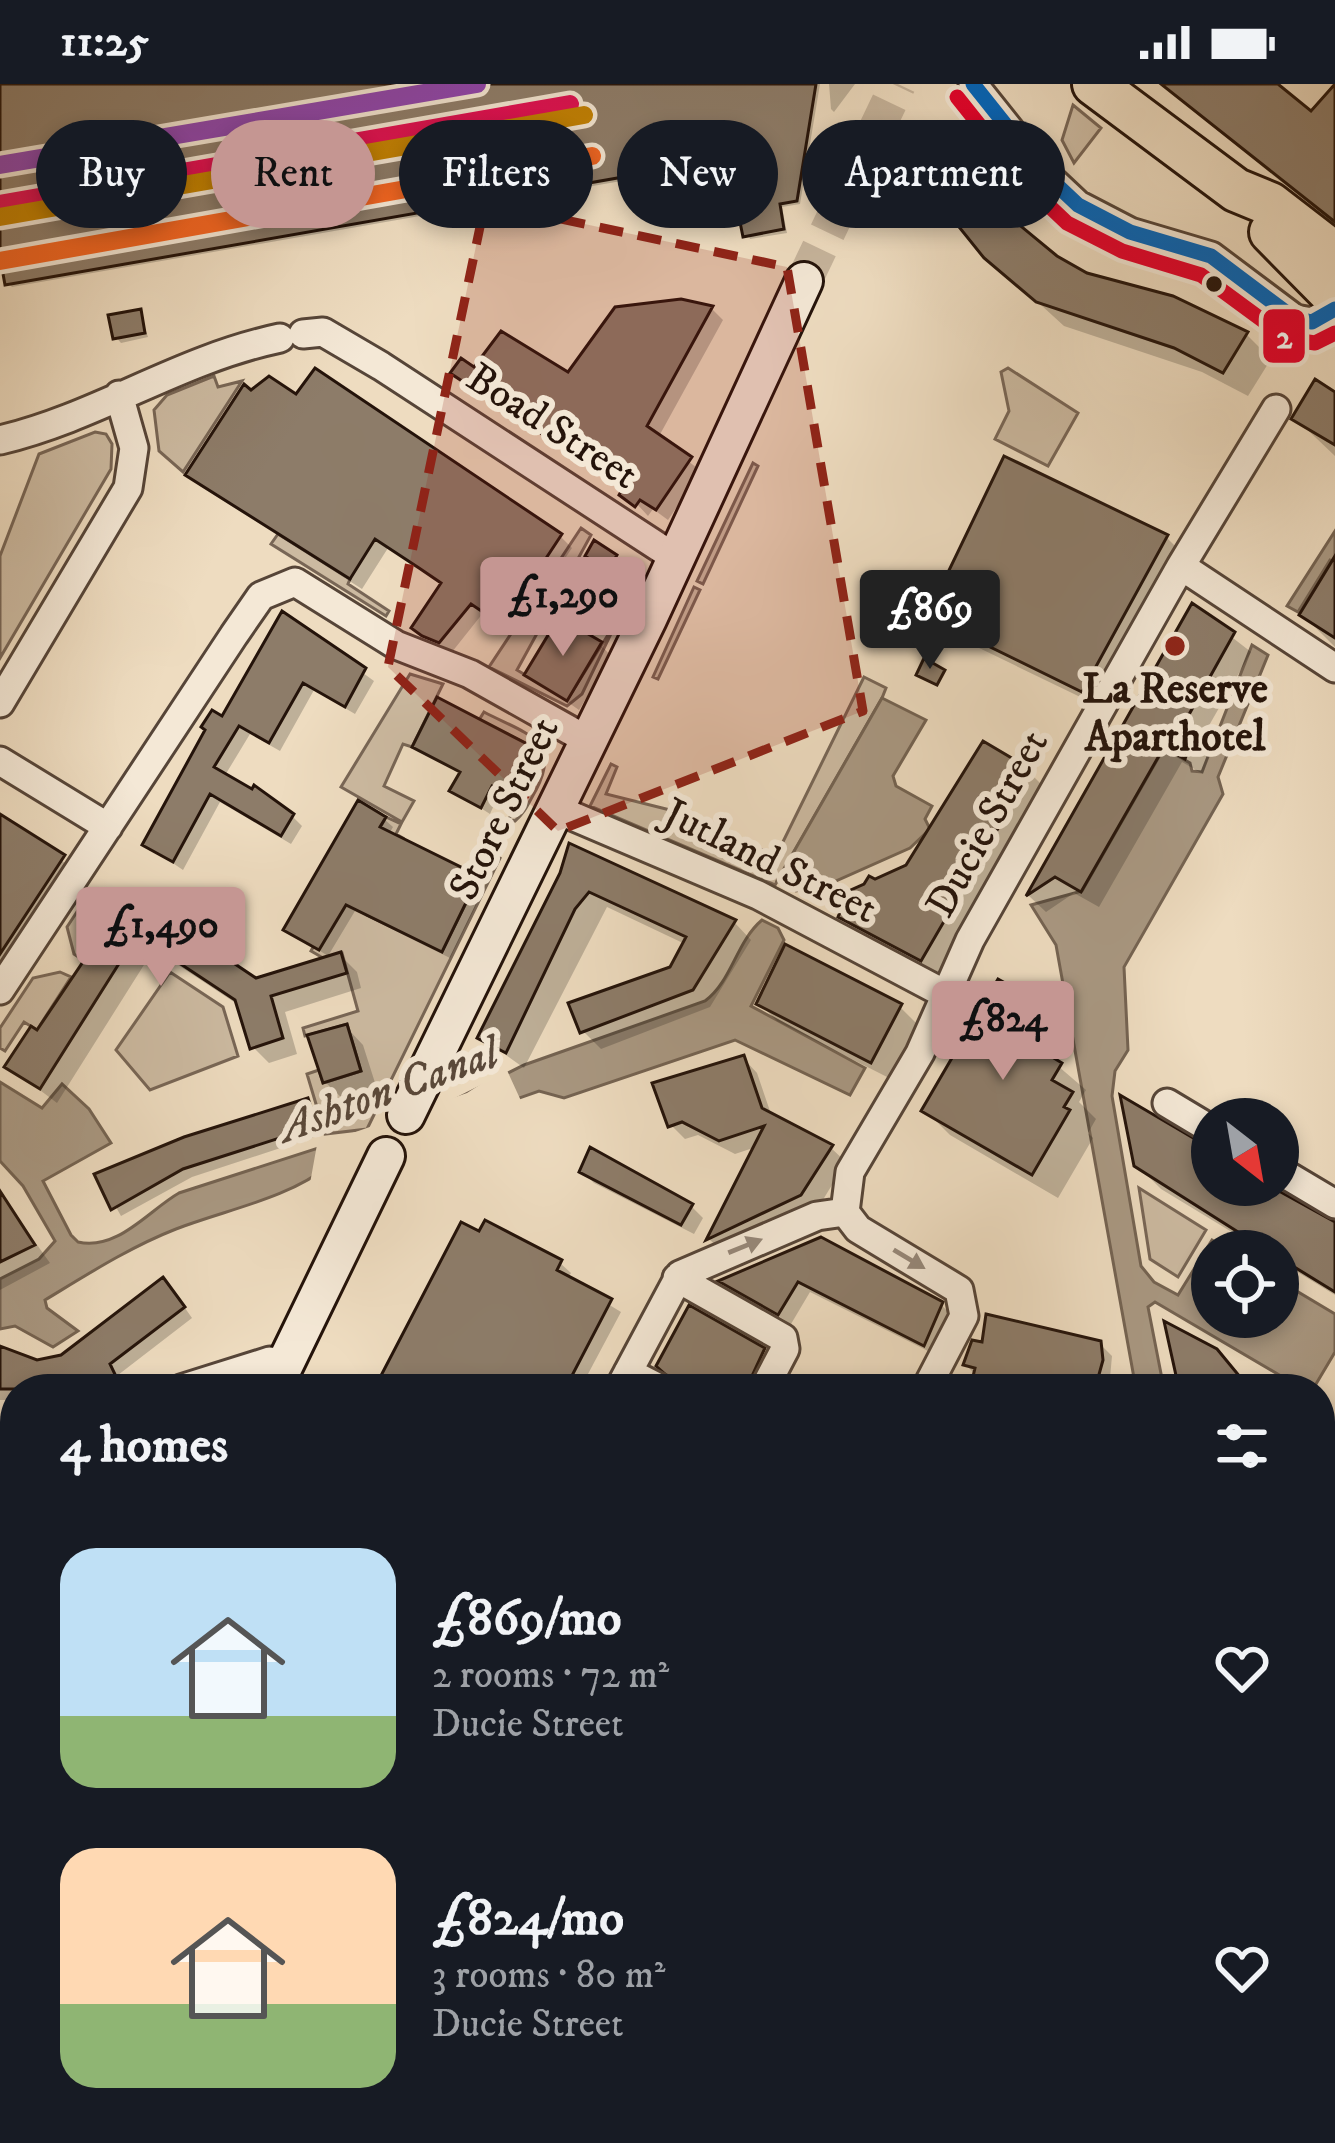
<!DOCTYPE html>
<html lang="en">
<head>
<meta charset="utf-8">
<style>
	body { margin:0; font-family:"IM FELL DW Pica",serif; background:#20242c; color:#f1f3f6; height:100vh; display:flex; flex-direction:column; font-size:45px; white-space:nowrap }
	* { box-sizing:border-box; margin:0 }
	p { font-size:39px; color:#9ea1a6 }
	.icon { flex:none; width:66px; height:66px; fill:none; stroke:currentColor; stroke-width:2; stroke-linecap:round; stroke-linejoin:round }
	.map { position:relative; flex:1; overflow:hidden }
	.side { position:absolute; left:0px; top:1290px; width:1335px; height:771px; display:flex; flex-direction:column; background:#171b24; border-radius:48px 48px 0 0; box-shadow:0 6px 18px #0003 }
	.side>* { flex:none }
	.hud { position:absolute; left:36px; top:36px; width:1263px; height:108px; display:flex; gap:24px }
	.needle { width:78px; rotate:149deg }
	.controls { position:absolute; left:1191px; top:1014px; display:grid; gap:24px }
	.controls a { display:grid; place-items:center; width:108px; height:108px; border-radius:50%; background:#171b24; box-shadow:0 6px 18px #0003; font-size:60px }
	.price { position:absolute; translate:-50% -102px; padding:0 27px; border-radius:12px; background:#c59692; color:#111; font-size:39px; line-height:78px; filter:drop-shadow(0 3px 6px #0008) }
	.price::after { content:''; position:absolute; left:50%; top:72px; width:36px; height:27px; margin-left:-18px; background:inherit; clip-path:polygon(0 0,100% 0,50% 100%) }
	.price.on { background:#222; color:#fff }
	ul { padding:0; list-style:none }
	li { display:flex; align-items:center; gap:36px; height:300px; padding:0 60px }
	li span { display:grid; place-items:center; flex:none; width:336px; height:240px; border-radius:36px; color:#555 }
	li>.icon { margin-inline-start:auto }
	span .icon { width:144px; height:144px; fill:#fffc; stroke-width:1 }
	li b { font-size:51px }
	h2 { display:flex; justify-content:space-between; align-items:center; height:144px; padding:0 60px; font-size:51px }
	.pill { padding:0 42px; border-radius:54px; background:#171b24; box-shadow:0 6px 18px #0003; font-size:42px; line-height:108px }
	.pill.on { background:#c59692; color:#111 }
	.status { display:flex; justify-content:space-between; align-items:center; height:84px; padding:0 60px; background:#171b24; direction:ltr }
	.status svg { height:33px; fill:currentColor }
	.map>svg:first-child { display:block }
</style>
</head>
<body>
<div class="status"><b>11:25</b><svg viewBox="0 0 49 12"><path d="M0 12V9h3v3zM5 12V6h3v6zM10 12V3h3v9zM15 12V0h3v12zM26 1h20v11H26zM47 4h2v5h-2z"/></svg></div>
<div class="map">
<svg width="1335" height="2059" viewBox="0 0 1335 2059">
	<rect width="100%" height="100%" fill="#eedcc0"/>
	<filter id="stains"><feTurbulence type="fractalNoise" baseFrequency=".00167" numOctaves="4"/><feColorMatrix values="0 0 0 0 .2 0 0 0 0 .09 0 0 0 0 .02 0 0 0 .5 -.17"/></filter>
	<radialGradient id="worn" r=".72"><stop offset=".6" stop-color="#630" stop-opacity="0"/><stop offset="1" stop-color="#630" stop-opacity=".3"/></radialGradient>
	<!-- green -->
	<path fill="#ccbaa1" stroke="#786656" stroke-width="3" d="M1073,21L1101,44L1074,79L1062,56Z
		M1008,284L1078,329L1048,382L995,355L1009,327L1001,288Z
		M214,292L218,303L242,297L183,388L159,367L154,326L167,311Z
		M95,348L106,350L112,360L111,385L0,574V472L39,370Z
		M753,379L758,382L703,500L697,497Z
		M581,444L591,451L517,586L567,616L618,535L582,610L567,622L489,583Z
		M278,450L350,495L348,500L389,527L386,532L271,460Z
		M694,503L700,506L658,595L653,593Z
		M410,590L443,600L412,663L403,660L384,702L414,717L402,738L341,703Z
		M864,593L886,604L882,614L775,801L590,722L611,680L617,683L606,710L674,727L776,772Z
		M484,628C523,649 563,655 536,706C529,718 525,729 515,737L509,735L518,716L506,709L531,662L479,636Z
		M386,733L401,740L396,750L403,754L367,831L442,867L491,769L500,774L367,1045L325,1050L307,990L319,986L323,999L361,987L347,940L305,952L303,944L358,927L342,869L323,874L311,867Z
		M92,805L120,823L83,876L74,870L67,843Z
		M60,888L71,893L37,946L24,938L5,967L0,964V944L33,894Z
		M170,888L223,923L238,972L150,1006L116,966Z
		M1139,1104L1206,1146L1178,1193L1150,1175Z"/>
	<!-- water -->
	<path fill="#a99882" stroke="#746352" stroke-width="3" d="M1335,447V478L1330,476L1298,528L1287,522Z
		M1252,561L1268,571L1218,693L1223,710L1124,883L1128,966L1115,987L1112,1012L1141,1182L1154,1198L1178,1211L1212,1156L1230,1167H1212V1233H1278V1196L1335,1230V1268L1313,1305H1303L1155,1218L1148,1223L1164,1305H1136L1056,861L1031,821L1082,807L1164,664L1190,679L1192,687L1202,688Z
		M882,614L926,636L893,692L896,702L932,722L925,735L930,745L910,764L829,800L796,807L777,797Z
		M762,836L778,844L784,856L751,922L865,984L850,1011L735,956L564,1014L539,1007L330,1081C287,1115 228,1125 176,1145C130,1163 88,1190 45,1216L47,1224L78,1247L53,1263L15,1242L0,1245V1195L39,1175L55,1157L23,1102L0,1077V998L42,1024L62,1000L89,1025L111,1059L43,1097L71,1151L78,1158C118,1167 149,1126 179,1109L430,1028L524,981L705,917C732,897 736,858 762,836Z"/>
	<!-- pier -->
	<path fill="#eedcc0" d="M506,984L522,1019L339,1084L309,1105L318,1055L344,1052L467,1009Z"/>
	<!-- shadow -->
	<path fill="#0003" d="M820,0L800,120L782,123L787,149L750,155L742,131L686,141L673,88L12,203L8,199L0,155V1Z
		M829,0H855L834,28L831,25Z
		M1160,0H1274L1311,31L1335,0V141Z
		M908,42L959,71L1026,151L1055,175L1246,250L1271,275L1248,312L1202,288L1064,242L987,172L944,120L910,107L860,110L835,85Z
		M681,218L712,225L723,236L658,354L701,387L668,436L653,425L648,432L625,407L454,289L569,292Z
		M140,229L148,253L121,259L116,253Z
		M251,310L297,314L560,452L572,464L514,550L483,529L452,568L415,544L443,501L388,464L362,505L200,402L189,390Z
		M1335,312V372L1295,334Z
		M1166,453L1184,471L1101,623L948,549L931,532Z
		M1335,485V563L1303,531Z
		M1193,523L1251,568L1199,659L1210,670L1203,690L1182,678L1099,823L1074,809L1046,828L1029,812Z
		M283,531L374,597L355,630L314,606L280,667L250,650L224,693L292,732L302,742L291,760L220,718L183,786L146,761Z
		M600,560L611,572L579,626L528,590Z
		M416,662L529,664L538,673L515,716L500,708L490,730L453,706L462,690Z
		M1030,689L1047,706L939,892L859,850L830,819L908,783Z
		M0,733L79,789L0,908Z
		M384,735L393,743L389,750L485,803L450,874L355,827L328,872L287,846Z
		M563,790L734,838L751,856L710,923L601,965L583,947L672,886L685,860L607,823L524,984L481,953Z
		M142,843L255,897L341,872L357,888L361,904L285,928L297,970L269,979L253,963L240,922L154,865L57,1019L8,982Z
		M759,919L900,923L917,940L889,994L777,937Z
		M1042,924L1067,949L1051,976L1086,1006L1079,1018L1096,1035L1088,1049L1093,1054L1058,1114L950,1051L925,1026Z
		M346,943L363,961L377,1005L343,1015L325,998Z
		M743,974L757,989L772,1033L831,1064L846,1078L821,1119L723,1168L709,1155L756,1063L735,1070L698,1051L685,1055L671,1041Z
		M307,1017L323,1050L192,1093L121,1132L98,1091Z
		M1212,1069V1101H1266L1335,1142V1211L1278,1176V1167H1263L1161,1105L1137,1081Z
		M582,1087L691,1122L703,1134L694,1150L594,1099Z
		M0,1109L50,1179L0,1206Z
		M480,1151L560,1179L571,1189L567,1195L621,1228L580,1305H378Z
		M821,1156L941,1221L954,1233L936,1271L810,1208L791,1240L724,1198Z
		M173,1207L192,1234L118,1291L125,1305H15V1316H0V1266L37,1279L62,1273Z
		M1100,1260L1112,1272L1109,1305H973L976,1291L966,1281Z
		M763,1267L771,1275L755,1305H688Z
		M1335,1348V1402L1320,1388V1373Z
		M0,1437L15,1442V1510L0,1540Z
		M15,1627V1686L3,1674L2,1656Z
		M1320,1659L1332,1672L1327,1697L1320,1696Z
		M0,1802L15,1806V1911L8,1945L0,1943Z
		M1320,1926L1335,1929V1982L1320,1979Z
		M1197,2046H1267L1264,2053L1289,2059H1192Z"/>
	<!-- building -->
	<path fill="#8d7c69" stroke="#24130a" stroke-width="3" d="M0,0H816L797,117L780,120L784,145L743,153L738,128L679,138L669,85L5,201L0,173Z
		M1161,0H1278L1311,27L1335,0V138Z
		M880,36L916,42L961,69L1011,134L1057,172L1087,189L1173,212L1248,248L1223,289L1174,264L1036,218L984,174L923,98L883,83L832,86L829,46Z
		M681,215L713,222L647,342L692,373L656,426L640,416L635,423L619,411L623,404L450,289L461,274L474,283L501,247L568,288L615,223Z
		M141,225L145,249L113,255L108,231Z
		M315,284L562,450L502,541L471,520L439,559L422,552L411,544L441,499L419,484L375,455L350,495L185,391L244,300L251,306L269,292L296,310Z
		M1315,295L1335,308V361L1291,335Z
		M1004,372L1168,451L1082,608L927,532Z
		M594,456L617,471L608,487L585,472Z
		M1335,472V554L1299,531Z
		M1192,519L1235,548L1182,643L1194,650L1185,675L1164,663L1081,808L1055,793L1026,812Z
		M282,527L366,584L345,623L303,599L269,659L239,642L214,683L252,705L254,701L294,730L281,752L210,710L173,778L142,761L205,646L201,643L212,626L222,632Z
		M559,533L602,558L567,617L524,591Z
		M924,574L945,586L937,601L916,591Z
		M437,613L531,662L506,710L492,702L481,724L449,707L460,688L412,663Z
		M983,657L1032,686L921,877L838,833L840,828L824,818L864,800L869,792L875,795L906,781Z
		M358,716L386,733L380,743L479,792L442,868L346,821L319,866L283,846Z
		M0,730L65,771L0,870Z
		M569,759L736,836L693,906L580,949L568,919L670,883L686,853L589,808L575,825L506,969L477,954L560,789Z
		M120,823L142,839L153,825L256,894L341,868L347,889L271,912L283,954L250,965L235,916L137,851L40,1005L4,983L31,942L37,946Z
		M785,860L902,920L871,979L756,920Z
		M998,895L1044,921L1024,956L1062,979L1052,996L1073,1008L1064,1023L1070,1026L1032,1091L921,1027Z
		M347,940L361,987L323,999L307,951Z
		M744,971L762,1024L833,1061L801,1111L706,1156L764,1042L719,1057L682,1038L668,1043L652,999Z
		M1120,1011L1212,1065V1101H1268L1335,1138V1208L1278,1173V1167H1268L1134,1082Z
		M308,1014L317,1042L183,1085L111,1126L94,1090L184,1053Z
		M590,1063L693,1120L681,1141L579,1088Z
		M0,1107L35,1161L0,1178Z
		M485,1136L562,1176L557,1186L612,1215L565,1305H374L461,1138L479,1147Z
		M821,1153L943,1218L924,1262L798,1198L778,1231L718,1197Z
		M163,1193L185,1223L110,1280L122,1305H0V1262L37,1276L61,1271Z
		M689,1221L765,1264L746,1305H682L656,1282Z
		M986,1230L1101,1257L1103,1276L1095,1305H970L975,1284L963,1281L972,1256L982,1258Z
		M1164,1237L1217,1265L1250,1305H1179Z"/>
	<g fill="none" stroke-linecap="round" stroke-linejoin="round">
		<!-- secondary-tunnel -->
		<path stroke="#c6b49c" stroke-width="36" stroke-dasharray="36 18" stroke-linecap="butt" d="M804,197L898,0"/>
		<!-- street casing -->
		<g stroke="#564538" stroke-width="33">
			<path id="street" d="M973,0L1044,89L1078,121L1130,148L1211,172L1295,235L1312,238L1335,225
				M303,250L323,248L381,282L677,475
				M0,356C100,332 177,276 280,254
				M1181,482L1335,584
				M0,619L128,404L134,364L119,311
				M0,677L108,743
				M556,725L758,811L945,910
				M0,906L234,551L261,512L295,498L396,561L470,590L589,657
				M1167,1019L1212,1046
				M1278,1086L1335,1120
				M845,1128L850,1088L920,969L970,856L1181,482L1276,325
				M845,1128L858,1145L959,1206L964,1232L926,1305
				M677,1194L783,1254L785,1265L764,1305
				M628,1288L661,1305
				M181,1305L270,1277L283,1281
				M619,1305L680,1191L817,1132L845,1128
				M1320,1441L1335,1444
				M0,1575L15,1543
				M1320,2021L1335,2024
				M1168,2059L1174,2046"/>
		</g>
		<!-- secondary casing -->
		<g stroke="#24130a" stroke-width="42">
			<path id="secondary" d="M406,1031L648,535L804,197
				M273,1305L386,1072
				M0,2028L15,1983"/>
		</g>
		<!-- primary casing -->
		<g stroke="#24130a" stroke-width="48">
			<path id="primary" d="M1094,0L1236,106L1270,120L1335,170
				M1271,148L1335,213"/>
		</g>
		<!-- highway casing -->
		<g stroke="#24130a" stroke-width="54">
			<path id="highway" d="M0,1703L15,1708
				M0,1761L15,1766
				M1320,1874L1335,1878"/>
		</g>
		<!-- street -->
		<use href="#street" stroke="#f4e8d6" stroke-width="27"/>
		<!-- secondary -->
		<use href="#secondary" stroke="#f4e8d6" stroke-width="36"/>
		<!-- primary -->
		<use href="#primary" stroke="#eedcc0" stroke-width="42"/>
		<!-- highway -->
		<use href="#highway" stroke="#eedcc0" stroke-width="48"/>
		<!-- bus-1 casing -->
		<g stroke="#f4e8d6" stroke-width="24">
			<path id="bus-1" d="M973,0L1044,89L1078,121L1130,148L1211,172L1295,235L1312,238L1335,225"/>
		</g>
		<!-- bus-2 casing -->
		<g stroke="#f4e8d6" stroke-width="24">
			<path id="bus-2" d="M957,13L1028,102L1067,139L1122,167L1201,191L1288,255L1315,259L1335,249"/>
		</g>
		<!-- bus-1 -->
		<use href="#bus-1" stroke="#0065bd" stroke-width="15"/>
		<!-- bus-2 -->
		<use href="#bus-2" stroke="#e4002b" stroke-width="15"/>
		<!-- rail-1 casing -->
		<g stroke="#f4e8d6" stroke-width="27">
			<path id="rail-1" d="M0,81L477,0"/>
		</g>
		<!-- rail-2 casing -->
		<g stroke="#f4e8d6" stroke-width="27">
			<path id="rail-2" d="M0,120L570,20"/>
		</g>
		<!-- rail-3 casing -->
		<g stroke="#f4e8d6" stroke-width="27">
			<path id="rail-3" d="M0,177L592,72"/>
		</g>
		<!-- rail-4 casing -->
		<g stroke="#f4e8d6" stroke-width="27">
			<path id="rail-4" d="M0,133L584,31"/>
		</g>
		<!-- rail-1 -->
		<use href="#rail-1" stroke="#8e44ad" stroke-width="18"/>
		<!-- rail-2 -->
		<use href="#rail-2" stroke="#df0d52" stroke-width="18"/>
		<!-- rail-3 -->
		<use href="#rail-3" stroke="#f26522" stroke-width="18"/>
		<!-- rail-4 -->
		<use href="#rail-4" stroke="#c28102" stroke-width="18"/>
	</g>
	<!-- one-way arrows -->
	<defs><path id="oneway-solid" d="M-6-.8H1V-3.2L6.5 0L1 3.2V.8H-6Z" transform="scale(3)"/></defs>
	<g fill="#96887a">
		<use href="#oneway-solid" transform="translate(745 1162) rotate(-22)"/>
		<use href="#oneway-solid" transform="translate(909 1175) rotate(31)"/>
	</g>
	<!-- marked area -->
	<path fill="#8f2418" fill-opacity="0.2" stroke="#8f2418" stroke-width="9" stroke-dasharray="24 15" stroke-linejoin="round" d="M485,119L787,183L863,627L558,747L388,583Z"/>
	<!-- markers -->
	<circle fill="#24130a" stroke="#f4e8d6" stroke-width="4.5" cx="1214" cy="200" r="10"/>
	<circle fill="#8f2418" stroke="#f4e8d6" stroke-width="4.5" cx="1175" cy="562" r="12"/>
	<g text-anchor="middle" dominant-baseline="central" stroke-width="12" stroke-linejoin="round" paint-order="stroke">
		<!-- street labels -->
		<g font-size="42" fill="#24130a" stroke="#f4e8d6">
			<text transform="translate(552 343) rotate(33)">Boad Street</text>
			<text transform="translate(505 725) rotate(-64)">Store Street</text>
			<text transform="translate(988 740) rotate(-61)">Ducie Street</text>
			<text transform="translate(770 778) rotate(26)">Jutland Street</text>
		</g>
		<!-- poi labels -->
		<g font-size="42" font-weight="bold" fill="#24130a" stroke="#f4e8d6">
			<text x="1175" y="606">La Reserve<tspan x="1175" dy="48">Aparthotel</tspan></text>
		</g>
		<!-- water labels -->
		<g font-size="45" font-style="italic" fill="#59483a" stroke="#f4e8d6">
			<text transform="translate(389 1007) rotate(-20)">Ashton Canal</text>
		</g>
	</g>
	<rect stroke="#f4e8d6" stroke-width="4.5" x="1261" y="223" width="46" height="58" rx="12" fill="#e4002b"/>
	<g font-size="33" text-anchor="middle" font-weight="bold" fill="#fff">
		<text x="1284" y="264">2</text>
	</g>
	<rect width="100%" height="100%" filter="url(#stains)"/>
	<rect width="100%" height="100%" fill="url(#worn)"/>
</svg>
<div class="controls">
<a><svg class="needle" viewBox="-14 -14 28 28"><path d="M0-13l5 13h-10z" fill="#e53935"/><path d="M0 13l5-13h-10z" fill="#9ea1a6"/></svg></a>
<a><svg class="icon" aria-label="locate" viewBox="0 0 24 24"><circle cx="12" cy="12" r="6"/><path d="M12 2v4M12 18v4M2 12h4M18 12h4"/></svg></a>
</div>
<b class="price" style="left:563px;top:575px">£1,290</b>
<b class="price on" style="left:930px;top:588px">£869</b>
<b class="price" style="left:161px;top:905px">£1,490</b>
<b class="price" style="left:1003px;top:999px">£824</b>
<div class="hud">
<a class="pill">Buy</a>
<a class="pill on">Rent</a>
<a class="pill">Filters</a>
<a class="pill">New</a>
<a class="pill">Apartment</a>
</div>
<section class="side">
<h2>4 homes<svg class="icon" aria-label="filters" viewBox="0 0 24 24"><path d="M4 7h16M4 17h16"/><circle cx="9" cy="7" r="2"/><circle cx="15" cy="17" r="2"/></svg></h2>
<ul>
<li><span style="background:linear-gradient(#bfe0f5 70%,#8fb573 0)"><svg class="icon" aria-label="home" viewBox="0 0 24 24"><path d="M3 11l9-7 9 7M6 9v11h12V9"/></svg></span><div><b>£869/mo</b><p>2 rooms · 72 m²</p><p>Ducie Street</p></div><svg class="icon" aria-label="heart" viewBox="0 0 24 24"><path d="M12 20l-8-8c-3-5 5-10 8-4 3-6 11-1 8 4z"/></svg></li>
<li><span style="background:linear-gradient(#ffd9b3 65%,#8fb573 0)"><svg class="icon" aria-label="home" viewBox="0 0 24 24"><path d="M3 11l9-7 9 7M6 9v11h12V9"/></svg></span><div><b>£824/mo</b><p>3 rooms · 80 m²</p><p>Ducie Street</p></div><svg class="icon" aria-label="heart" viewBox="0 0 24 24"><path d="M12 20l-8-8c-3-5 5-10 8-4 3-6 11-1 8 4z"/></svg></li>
</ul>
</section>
</div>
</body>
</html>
